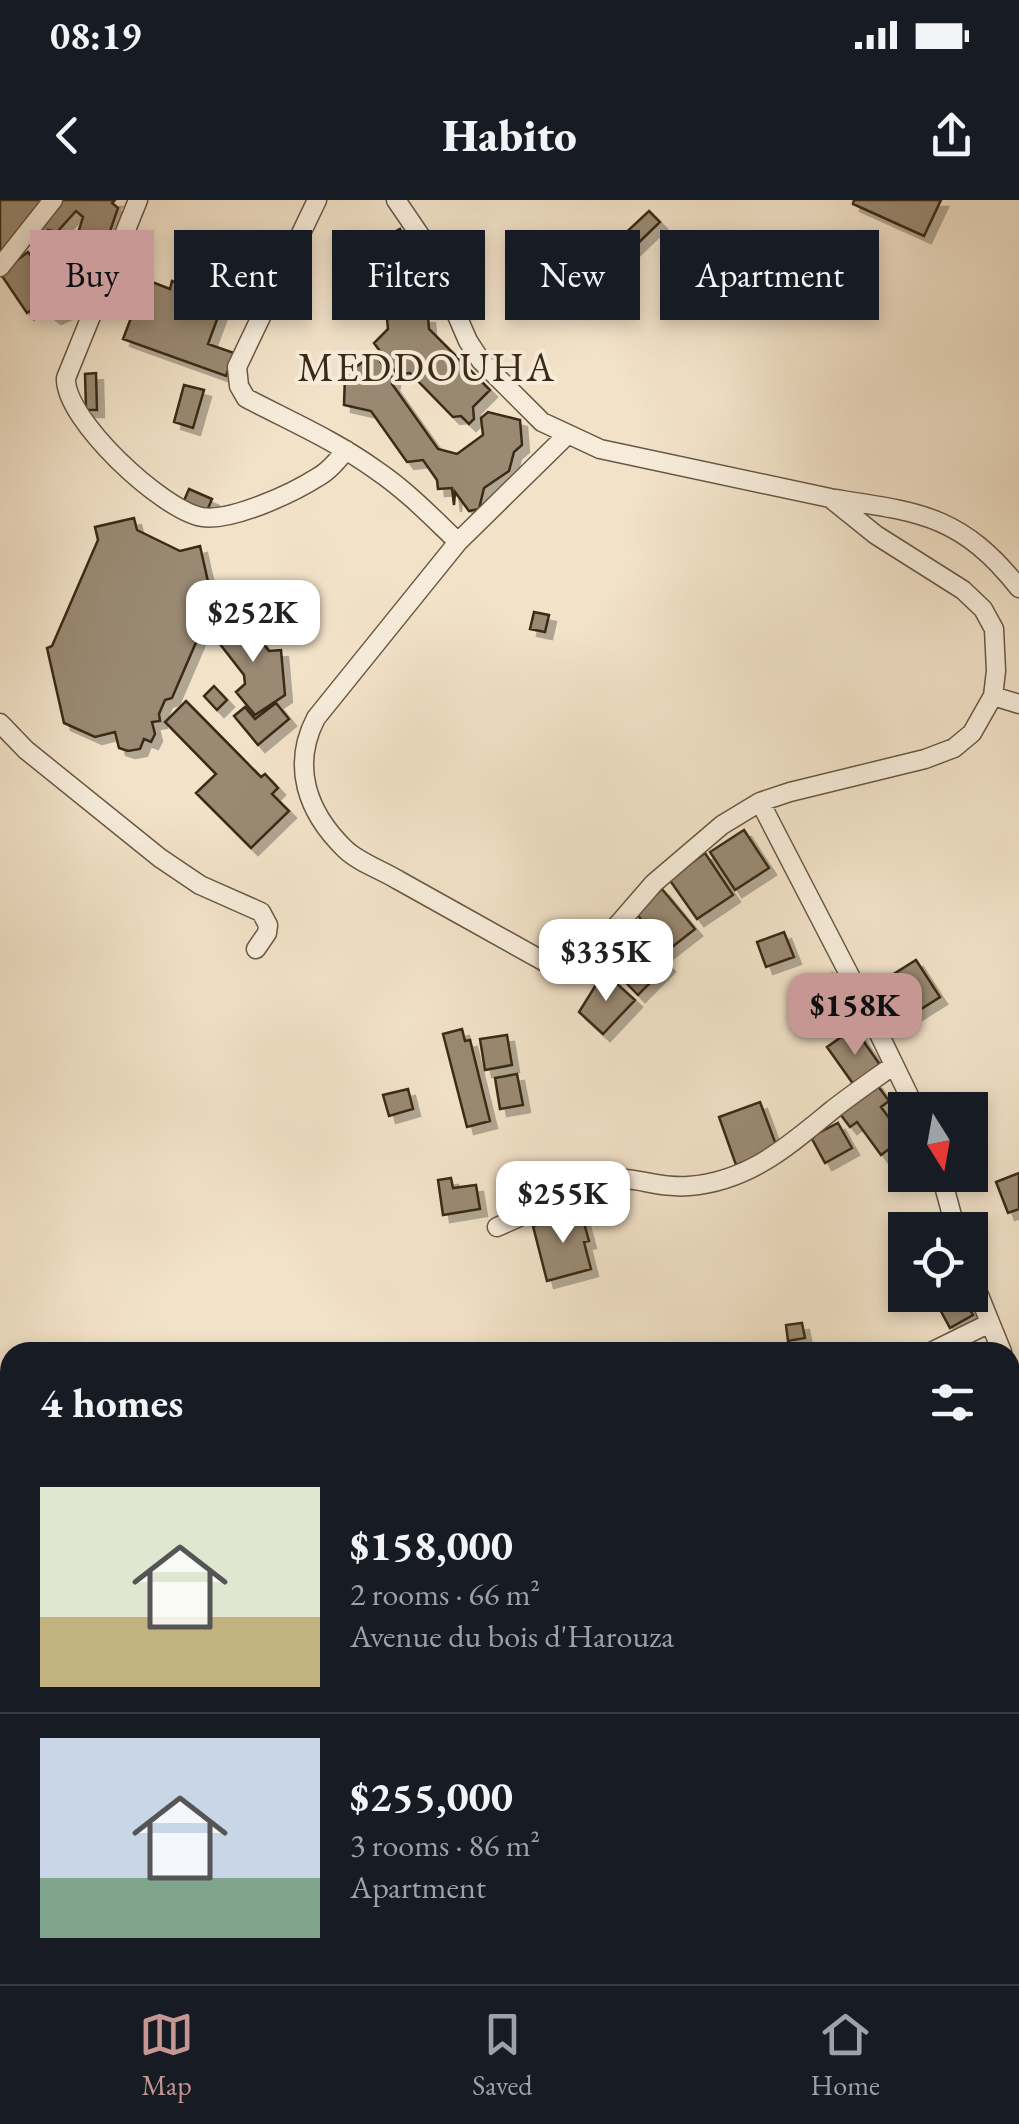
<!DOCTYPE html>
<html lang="en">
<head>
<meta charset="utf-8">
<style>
	body { margin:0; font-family:"EB Garamond",serif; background:#20242c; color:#f1f3f6; height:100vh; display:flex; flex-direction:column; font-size:38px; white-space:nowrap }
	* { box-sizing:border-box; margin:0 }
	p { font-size:32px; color:#9ea1a6 }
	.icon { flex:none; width:55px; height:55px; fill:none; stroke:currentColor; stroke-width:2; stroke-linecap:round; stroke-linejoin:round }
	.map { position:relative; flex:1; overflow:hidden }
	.side { position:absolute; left:0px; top:1142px; width:1020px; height:642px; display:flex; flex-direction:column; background:#171b24; border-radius:30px 30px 0 0; box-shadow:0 5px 15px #0003 }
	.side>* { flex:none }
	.hud { position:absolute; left:30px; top:30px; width:960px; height:90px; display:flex; gap:20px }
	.needle { width:65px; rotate:169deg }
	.fabs { position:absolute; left:888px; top:892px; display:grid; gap:20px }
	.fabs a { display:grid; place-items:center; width:100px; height:100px; border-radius:0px; background:#171b24; box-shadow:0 5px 15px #0003; font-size:50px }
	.price { position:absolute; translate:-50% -85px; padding:0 22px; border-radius:20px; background:#fff; color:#222; font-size:32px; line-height:65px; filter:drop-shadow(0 2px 5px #0008) }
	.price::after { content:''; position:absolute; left:50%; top:60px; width:30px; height:22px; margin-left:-15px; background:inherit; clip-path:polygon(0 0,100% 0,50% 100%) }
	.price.active { background:#c59692; color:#111 }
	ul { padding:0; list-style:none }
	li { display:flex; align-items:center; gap:30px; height:250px; padding:0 40px }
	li+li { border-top:2px solid #363941 }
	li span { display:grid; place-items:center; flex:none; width:280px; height:200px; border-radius:0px; color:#555 }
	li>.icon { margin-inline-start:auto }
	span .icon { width:120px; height:120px; fill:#fffc; stroke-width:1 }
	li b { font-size:42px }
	h2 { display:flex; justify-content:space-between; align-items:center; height:120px; padding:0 40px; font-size:42px }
	.chip { padding:0 35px; border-radius:0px; background:#171b24; box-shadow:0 5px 15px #0003; font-size:35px; line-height:90px }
	.chip.active { background:#c59692; color:#111 }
	.status { display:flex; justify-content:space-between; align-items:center; height:70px; padding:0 50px; background:#171b24; direction:ltr }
	.status svg { height:28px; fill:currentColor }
	header { display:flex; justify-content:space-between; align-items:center; height:130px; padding:0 40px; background:#171b24; font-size:45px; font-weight:800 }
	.tabs { display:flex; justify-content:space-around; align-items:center; height:140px; border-top:2px solid #363941; background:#171b24; font-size:28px; color:#9ea1a6 }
	.tabs a { display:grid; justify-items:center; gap:5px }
	.tabs .active { color:#c59692 }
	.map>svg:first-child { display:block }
</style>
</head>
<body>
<div class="status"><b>08:19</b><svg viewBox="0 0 49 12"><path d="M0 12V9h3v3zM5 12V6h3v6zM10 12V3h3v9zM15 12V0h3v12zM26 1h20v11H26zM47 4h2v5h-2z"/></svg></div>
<header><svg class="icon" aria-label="back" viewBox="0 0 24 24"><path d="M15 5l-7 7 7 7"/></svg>Habito<svg class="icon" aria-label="share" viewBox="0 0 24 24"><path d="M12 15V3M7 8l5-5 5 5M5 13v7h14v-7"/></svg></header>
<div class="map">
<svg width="1019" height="1784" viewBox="0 0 1019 1784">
	<defs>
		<filter id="shadow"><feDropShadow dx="7" dy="7" stdDeviation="0" flood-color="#0004"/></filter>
	</defs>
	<rect width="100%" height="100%" fill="#f2e2c8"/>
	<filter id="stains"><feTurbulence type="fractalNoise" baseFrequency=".002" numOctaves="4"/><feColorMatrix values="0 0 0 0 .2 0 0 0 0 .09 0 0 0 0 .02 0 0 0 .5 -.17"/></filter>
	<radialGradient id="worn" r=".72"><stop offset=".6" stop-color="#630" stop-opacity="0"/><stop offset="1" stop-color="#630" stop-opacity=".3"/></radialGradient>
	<!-- building -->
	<path fill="#9a8a73" stroke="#3b2a17" stroke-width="2.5" filter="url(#shadow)" d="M0,0H45L0,54Z
		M61,0H115L112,3L118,8L91,87L77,94L72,109L54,117L41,107L61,83L71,79L72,75L61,51L74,36L83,39L79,30L83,17L76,11L57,32L48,30L44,41L33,37L34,30L45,25L49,14Z
		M854,0H941L924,36L853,4Z
		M649,11L660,22L598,82L586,70Z
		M400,29L426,79L417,83L416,105L403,112L357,109L360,58L379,60L380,51L375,42Z
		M28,52L57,91L27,113L0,73Z
		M172,81L195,90L193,95L222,106L208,144L234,153L226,176L123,139L134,110L141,112L152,82L170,89Z
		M428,116L429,129L490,190L473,207L474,219L469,224L461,216L453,217L410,173L397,174L374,143L388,129L387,119Z
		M371,156L377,157L393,179L392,184L438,249L457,254L483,235L481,218L488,212L520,220L522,245L514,252L509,271L484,288L479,309L469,311L455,292L454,305L452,288L438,289L437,280L423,260L407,262L371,211L344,205L345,175Z
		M96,173L97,210H86L85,174Z
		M184,185L204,190L193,228L174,222Z
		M189,289L212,299L206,313L183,303Z
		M134,318L137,330L180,351L200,346L209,386L207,391L211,393L213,403L172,498L165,500L159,514L160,521L152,522L155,534L151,542L144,539L140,549L128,551L119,548L115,532L95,537L64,523L47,448L52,446L98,340L95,327Z
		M534,412L549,415L545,432L530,429Z
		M227,416H233L245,432L253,431L269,451L281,450L285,495L255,515L236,492L245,484L244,475L216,439L215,425Z
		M214,486L227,500L217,510L204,496Z
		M186,501L261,577L265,574L278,588L272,594L289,611L251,648L196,593L216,574L165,522Z
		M276,503L289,519L258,545L234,516L245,507L255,519Z
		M744,630L769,668L735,690L710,652Z
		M705,653L733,695L697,719L669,679Z
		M662,689L695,729L667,751L635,712Z
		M631,721L668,765L638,795L609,765Z
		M784,732L794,757L766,767L757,742Z
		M916,760L940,797L904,820L881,782Z
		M604,772L635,800L603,834L579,812Z
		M832,774L846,803L807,821L793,792Z
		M854,828L883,869L856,888L827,847Z
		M462,829L465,841L470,840L490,921L467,927L443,834Z
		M507,835L512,865L485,870L480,839Z
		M517,874L523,905L500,909L495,878Z
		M875,882L889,901L881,907L904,938L881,955L857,922L850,927L837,910Z
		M408,889L413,909L389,916L383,895Z
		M760,902L778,950L736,965L719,917Z
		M838,923L852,948L825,963L811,937Z
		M1019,973V1009L1008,1013L996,982Z
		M451,978L453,988L476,985L480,1009L443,1015L438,980Z
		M581,1012L589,1041L584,1042L591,1069L547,1081L533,1026Z
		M954,1095H962L973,1115L950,1128L937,1104Z
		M802,1123L805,1138L788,1141L786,1125Z
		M1019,1343V1390L1010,1391V1345Z"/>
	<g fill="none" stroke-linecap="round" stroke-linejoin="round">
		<!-- street casing -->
		<g stroke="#695843" stroke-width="21">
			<path id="street" d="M138,0L66,178C64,219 162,310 202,317C231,322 293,293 318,277C329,271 338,260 346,250
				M317,0L237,167L239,186L246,198C290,221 336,241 376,270C407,291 432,317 458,342
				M396,0L426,44L468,141L481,161L542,222L600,249L830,298L876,335L963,390L983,409L994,429L996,471L993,496L972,533L954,548L925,559L790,592L760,602L865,805L916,910
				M0,67L53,0
				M568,234L458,342L316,518C291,566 307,612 345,649C358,662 382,670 398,680C447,707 496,735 545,762L567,765L581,762L602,743L654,683L722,625L760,602
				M835,299C921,312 962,316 1019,388
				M993,496L1019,504
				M0,523L26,550L160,658L200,685L261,712L268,725L267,733L256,749
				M941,975L956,1030
				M497,1027L604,979C632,975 660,989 689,986C749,981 787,947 831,911C851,895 873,880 894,865
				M970,1073L1002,1152
				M931,1152L990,1123
				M1010,1173L1019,1192
				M1010,1478L1019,1477
				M267,1784L278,1775"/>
		</g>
		<!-- street -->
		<use href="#street" stroke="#f7ecdb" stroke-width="18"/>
	</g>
	<g text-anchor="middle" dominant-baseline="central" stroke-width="8" stroke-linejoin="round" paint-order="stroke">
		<!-- neighbourhood labels -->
		<g font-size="40" letter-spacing="2.5" fill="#3b2a17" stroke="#f7ecdb">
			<text x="427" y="167">MEDDOUHA</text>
		</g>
	</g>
	<rect width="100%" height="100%" filter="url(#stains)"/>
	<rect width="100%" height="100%" fill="url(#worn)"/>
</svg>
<div class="fabs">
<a><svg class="needle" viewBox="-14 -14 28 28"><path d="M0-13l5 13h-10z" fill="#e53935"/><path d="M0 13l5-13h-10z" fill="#9ea1a6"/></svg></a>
<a><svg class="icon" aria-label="locate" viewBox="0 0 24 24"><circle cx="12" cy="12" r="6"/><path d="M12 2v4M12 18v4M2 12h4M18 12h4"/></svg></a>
</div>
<b class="price" style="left:253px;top:465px">$252K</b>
<b class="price" style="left:606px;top:804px">$335K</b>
<b class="price active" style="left:855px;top:858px">$158K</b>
<b class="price" style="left:563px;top:1046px">$255K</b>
<div class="hud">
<a class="chip active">Buy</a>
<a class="chip">Rent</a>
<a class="chip">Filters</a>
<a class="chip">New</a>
<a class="chip">Apartment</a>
</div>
<section class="side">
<h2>4 homes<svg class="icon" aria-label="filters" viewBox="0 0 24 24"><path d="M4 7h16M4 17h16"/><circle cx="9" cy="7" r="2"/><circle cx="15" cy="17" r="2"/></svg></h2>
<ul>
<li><span style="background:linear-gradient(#dfe7d0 65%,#c2b280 0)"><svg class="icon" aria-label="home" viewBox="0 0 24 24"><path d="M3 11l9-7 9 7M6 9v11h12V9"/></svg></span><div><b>$158,000</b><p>2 rooms · 66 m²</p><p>Avenue du bois d'Harouza</p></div></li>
<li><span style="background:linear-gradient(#c9d6e8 70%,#7fa58c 0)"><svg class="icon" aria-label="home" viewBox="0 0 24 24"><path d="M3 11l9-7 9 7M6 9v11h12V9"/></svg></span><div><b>$255,000</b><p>3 rooms · 86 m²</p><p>Apartment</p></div></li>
</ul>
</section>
</div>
<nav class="tabs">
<a class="active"><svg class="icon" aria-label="map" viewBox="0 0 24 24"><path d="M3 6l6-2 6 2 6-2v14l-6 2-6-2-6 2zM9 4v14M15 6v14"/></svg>Map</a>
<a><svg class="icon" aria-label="saved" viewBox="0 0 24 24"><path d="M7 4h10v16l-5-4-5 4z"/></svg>Saved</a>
<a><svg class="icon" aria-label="home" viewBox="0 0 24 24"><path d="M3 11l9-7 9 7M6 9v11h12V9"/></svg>Home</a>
</nav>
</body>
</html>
